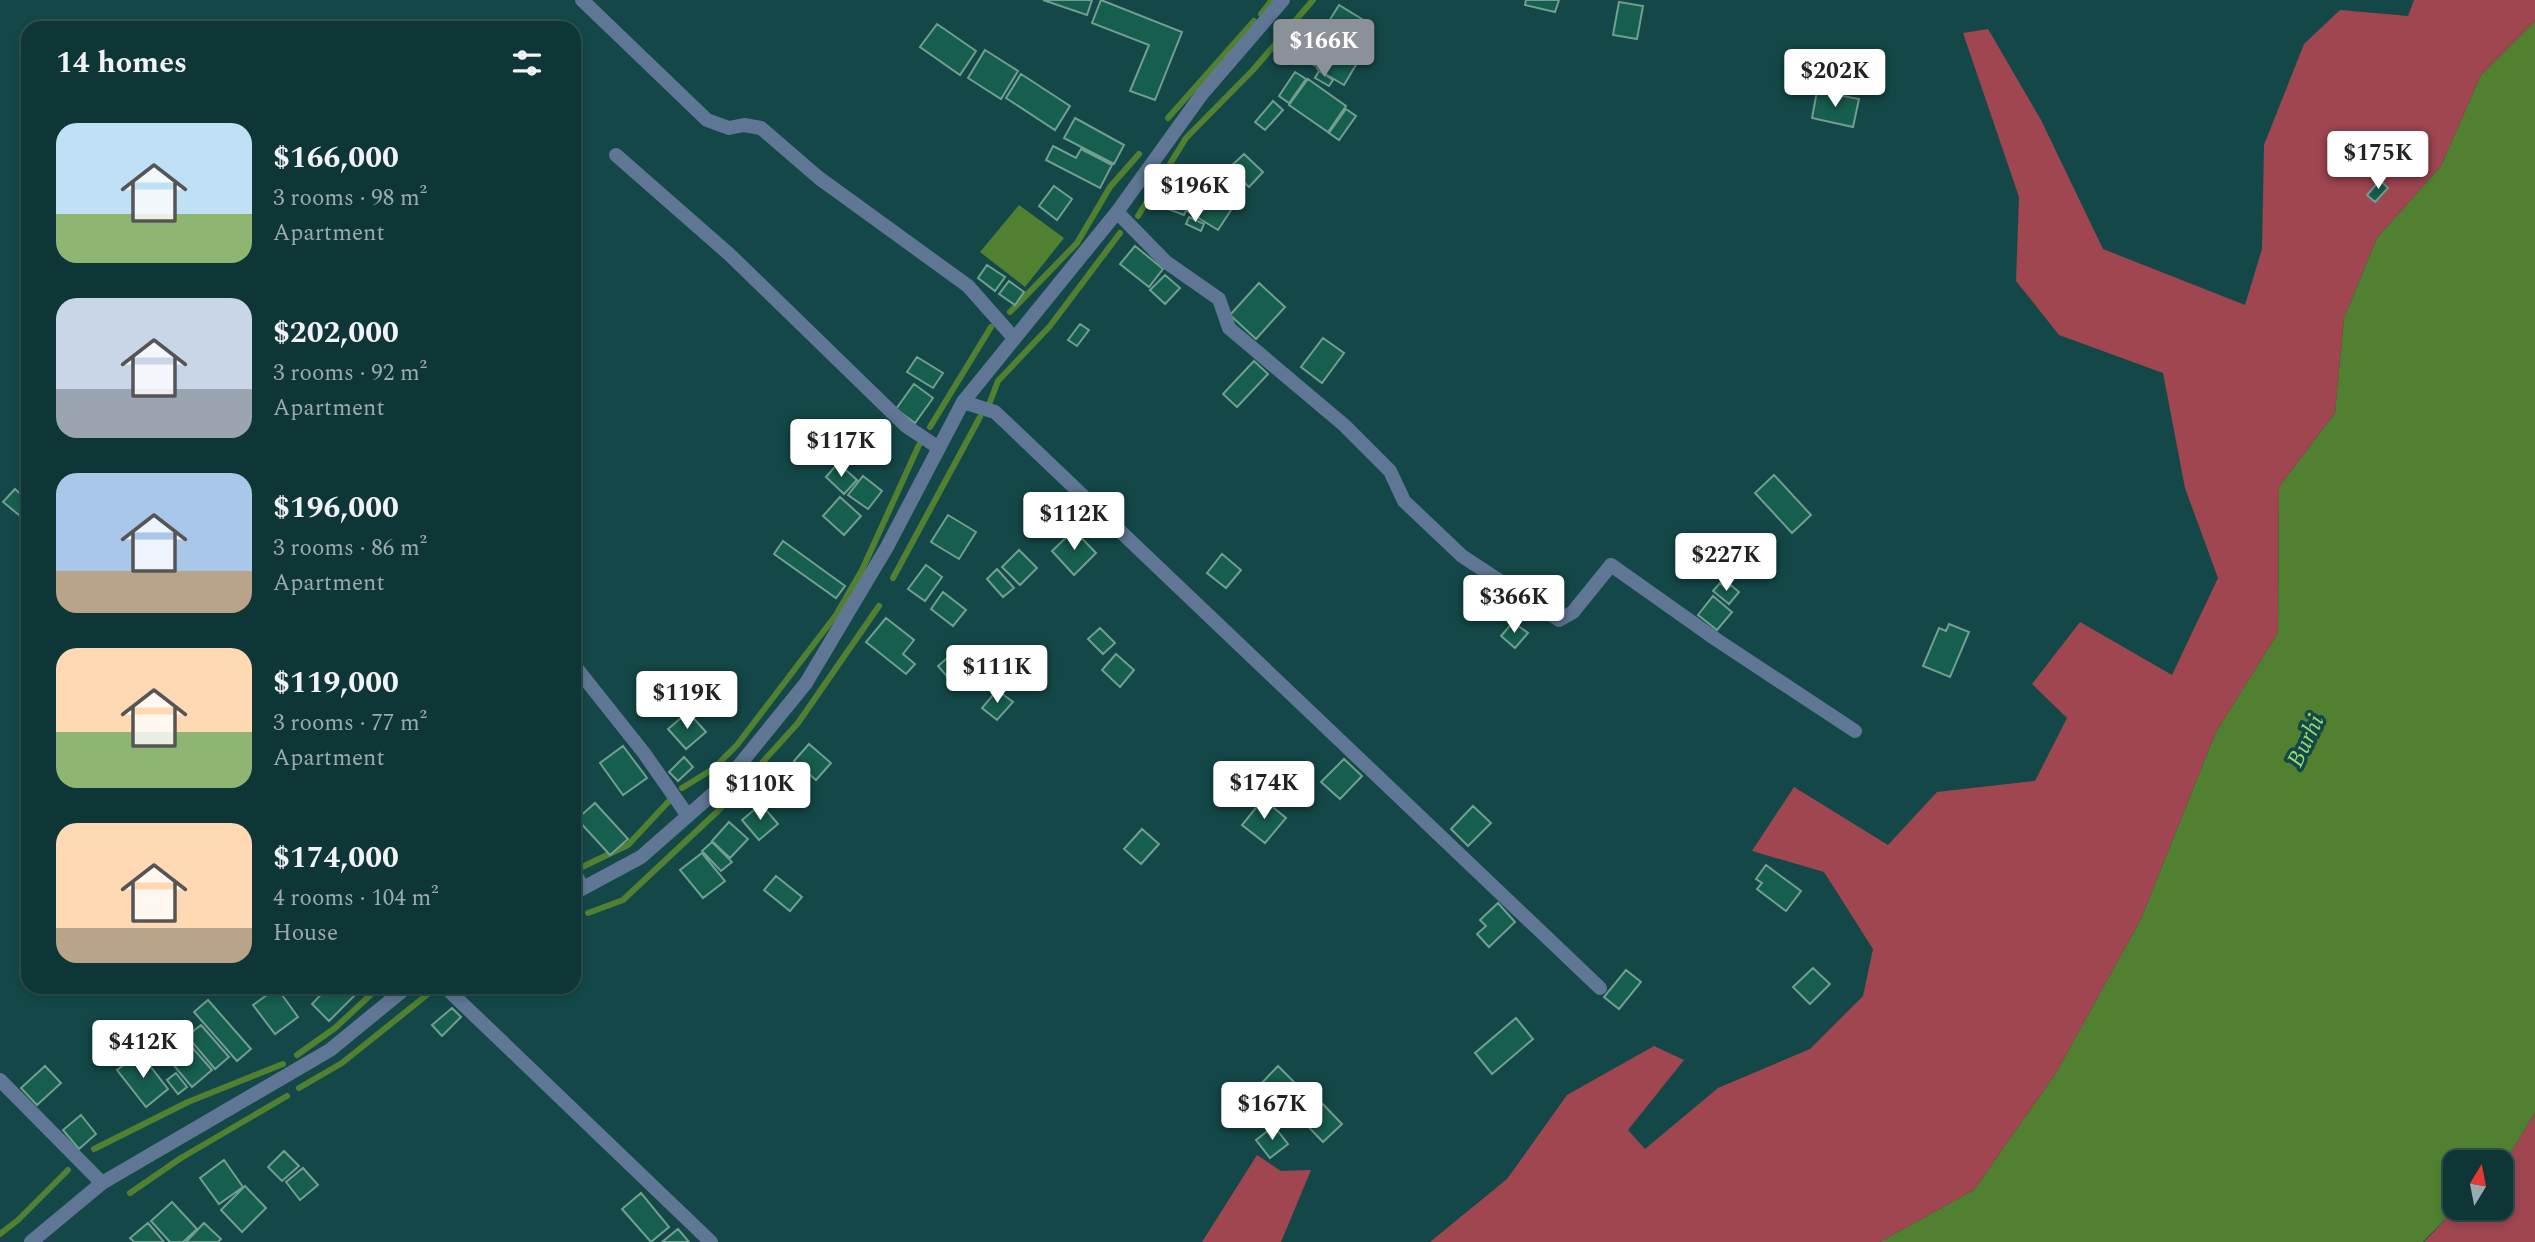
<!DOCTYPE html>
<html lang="en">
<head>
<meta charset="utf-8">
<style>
	body { margin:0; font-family:Spectral,serif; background:#1d4142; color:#f1f3f6; height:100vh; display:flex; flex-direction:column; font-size:26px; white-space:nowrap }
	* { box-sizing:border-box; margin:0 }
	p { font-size:23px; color:#9babad }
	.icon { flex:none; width:38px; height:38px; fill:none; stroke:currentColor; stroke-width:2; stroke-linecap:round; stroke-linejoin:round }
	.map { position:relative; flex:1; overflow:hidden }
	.sheet { position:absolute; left:21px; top:21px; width:560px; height:973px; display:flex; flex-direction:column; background:#0f3636; border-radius:21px; box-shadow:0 4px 10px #0003,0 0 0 2px #2f5051 }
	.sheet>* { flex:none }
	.needle { width:46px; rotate:10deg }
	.controls { position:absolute; left:2443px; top:1150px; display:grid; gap:14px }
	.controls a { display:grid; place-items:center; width:70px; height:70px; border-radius:14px; background:#0f3636; box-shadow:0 4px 10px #0003,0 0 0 2px #2f5051; font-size:35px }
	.price { position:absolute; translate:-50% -60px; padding:0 16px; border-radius:7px; background:#fff; color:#222; font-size:23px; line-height:46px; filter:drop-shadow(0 2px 4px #0008) }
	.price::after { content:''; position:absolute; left:50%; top:42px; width:21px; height:16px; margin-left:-10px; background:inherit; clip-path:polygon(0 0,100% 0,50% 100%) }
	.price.active { background:#8c9099; color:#fff }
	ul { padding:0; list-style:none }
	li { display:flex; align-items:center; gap:21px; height:175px; padding:0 35px }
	li span { display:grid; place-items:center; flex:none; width:196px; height:140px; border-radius:21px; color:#555 }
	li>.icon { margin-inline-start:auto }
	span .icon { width:84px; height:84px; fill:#fffc; stroke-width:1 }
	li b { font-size:30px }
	h2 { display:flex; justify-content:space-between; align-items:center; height:84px; padding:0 35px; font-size:30px }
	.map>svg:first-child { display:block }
</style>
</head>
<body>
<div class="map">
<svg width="2535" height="1242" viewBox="0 0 2535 1242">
	<rect width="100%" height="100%" fill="#144848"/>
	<!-- green -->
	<path fill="#9f4651" d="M2414,0H2535V21L2481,75L2441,166L2377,238L2344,318L2335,413L2279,487L2278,633L2216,732L2141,919L2056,1073L1974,1190L1880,1242H1430L1507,1179L1567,1095L1654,1046L1684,1060L1628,1130L1645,1149L1718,1088L1810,1049L1863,996L1873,949L1824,872L1752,851L1794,787L1888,845L1937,792L2035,781L2067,718L2032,684L2080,622L2172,675L2218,578L2185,488L2163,373L2059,335L2016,281L2019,197L1963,33L1988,29L2041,120L2103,249L2245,305L2262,249L2264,145L2304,44L2340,10L2408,16Z
		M2535,1112V1242H2424L2456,1208H2501V1168Z
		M1257,1155L1281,1171L1311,1170L1281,1242H1202Z"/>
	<!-- water -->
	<path fill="#518031" d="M2535,21V1112L2501,1168V1162H2455L2456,1208L2423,1242H1880L1974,1190L2056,1073L2141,919L2216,732L2278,633L2279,487L2335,413L2344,318L2377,238L2441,166L2481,75Z
		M1019,205L1064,238L1025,287L980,252Z"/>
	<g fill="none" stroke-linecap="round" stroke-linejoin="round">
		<!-- stream -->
		<path stroke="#518031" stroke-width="6" d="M1261,14L1272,0
			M1168,118L1254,21
			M1138,216L1186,138L1253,70L1313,0
			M1010,312L1077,243L1110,187L1139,154
			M990,402L998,381L1050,326L1120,233
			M930,427L991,327
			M893,578L980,417
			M682,788L713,769L737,745L836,615L862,570L919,445
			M580,868L628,845L669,801
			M588,913L623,900L719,810L798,723L879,606
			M297,1055L335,1028L379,987
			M299,1088L342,1063L433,990
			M94,1149L188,1102L283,1064
			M130,1193L181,1158L287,1096
			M0,1234L18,1220L68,1170"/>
	</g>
	<!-- building -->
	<path fill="#165e4e" stroke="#709e90" stroke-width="2" d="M1043,0H1092L1087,15Z
		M1101,0L1182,32L1155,100L1130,91L1149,45L1092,23Z
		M1526,0H1559L1555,12L1525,5Z
		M1619,2L1643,6L1637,39L1613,35Z
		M1339,5L1370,24L1364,33L1361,31L1353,42L1326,26Z
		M937,24L976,51L960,75L920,47Z
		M1336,36L1359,49L1352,60L1357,63L1344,85L1317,69Z
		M1313,49L1324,56L1317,67L1306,60Z
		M985,50L1018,71L1001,99L968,78Z
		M1319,71L1333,80L1329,86L1315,78Z
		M1295,72L1306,79L1289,103L1279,96Z
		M1021,74L1070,106L1055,130L1006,98Z
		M1308,79L1346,106L1328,132L1289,105Z
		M1817,91L1859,99L1853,127L1812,118Z
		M1273,101L1283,110L1265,130L1255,122Z
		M1346,109L1356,116L1339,140L1329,133Z
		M1075,118L1124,145L1114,164L1064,138Z
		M1053,146L1076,158L1081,149L1112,165L1100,188L1046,160Z
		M1244,154L1263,172L1249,187L1229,168Z
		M1227,176L1243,188L1232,204L1216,192Z
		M2380,180L2388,188L2375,202L2367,195Z
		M1054,186L1072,199L1057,220L1039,206Z
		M1203,188L1233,207L1218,230L1187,211Z
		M1171,194L1190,202L1184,215L1165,208Z
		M1189,217L1204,224L1201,231L1186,224Z
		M1135,246L1163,269L1149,287L1120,264Z
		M987,265L1005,277L995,291L978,278Z
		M1165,275L1180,288L1165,304L1150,290Z
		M1009,281L1024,292L1015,305L999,294Z
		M1259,283L1285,307L1256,339L1230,315Z
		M1080,324L1089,330L1077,346L1068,340Z
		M1323,338L1344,353L1322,383L1301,367Z
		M917,357L943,373L933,388L907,372Z
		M1254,361L1268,374L1237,407L1223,394Z
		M914,384L933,398L915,423L896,409Z
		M838,463L857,480L844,494L826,477Z
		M1774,475L1811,515L1792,533L1755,493Z
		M863,476L882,491L868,509L848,495Z
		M15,489L28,501L19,515L3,502Z
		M840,497L861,516L844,535L823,516Z
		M948,515L976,532L959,559L931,542Z
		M1074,530L1096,553L1074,575L1052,551Z
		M783,541L845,586L836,598L774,554Z
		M1019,550L1037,568L1020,585L1002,567Z
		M1222,554L1241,570L1226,588L1207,573Z
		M926,565L942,577L925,601L908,589Z
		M997,569L1014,588L1003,597L987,579Z
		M1720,583L1727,589L1731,585L1739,592L1729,604L1713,591Z
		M943,592L966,610L953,626L931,609Z
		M1713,596L1732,612L1717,630L1698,615Z
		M886,618L914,640L903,654L915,664L906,674L866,642Z
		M1513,622L1528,633L1515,648L1501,636Z
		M1949,624L1969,632L1950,677L1923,666L1939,628L1946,631Z
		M1100,628L1115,643L1103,654L1088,639Z
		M960,647L981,671L959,690L938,666Z
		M1116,654L1134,670L1120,687L1102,670Z
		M997,690L1013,702L997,720L982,708Z
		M688,712L706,732L686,749L668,729Z
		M809,744L831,763L816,780L794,761Z
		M623,746L647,778L623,795L600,763Z
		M684,757L693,767L678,781L669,772Z
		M1344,759L1362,776L1340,799L1321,782Z
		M1263,799L1286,818L1265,843L1242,825Z
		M595,803L628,839L610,855L577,819Z
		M761,804L778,824L759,840L742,820Z
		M1473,806L1491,823L1468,846L1451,829Z
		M729,822L748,839L730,858L712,841Z
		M1142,829L1159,844L1141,864L1124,849Z
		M712,842L732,862L721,871L702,851Z
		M702,853L725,881L703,898L680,870Z
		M1766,865L1801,891L1786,911L1757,889L1762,883L1756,879Z
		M776,876L802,897L790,911L764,890Z
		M1498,903L1515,922L1489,947L1477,934L1486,926L1480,920Z
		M1813,968L1830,984L1810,1004L1793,987Z
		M1626,970L1641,982L1619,1009L1604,997Z
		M328,987H363L329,1021L312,1004Z
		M277,988L298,1017L275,1034L253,1005Z
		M208,1000L251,1049L237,1061L194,1012Z
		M452,1008L461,1017L442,1036L432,1025Z
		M1516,1018L1533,1039L1492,1074L1475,1053Z
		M201,1025L229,1057L215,1069L187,1036Z
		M190,1045L212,1070L192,1087L171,1062Z
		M140,1053L168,1089L146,1107L117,1070Z
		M45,1066L61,1083L37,1105L21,1088Z
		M1278,1066L1303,1091L1283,1112L1257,1088Z
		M176,1073L187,1087L178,1094L167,1080Z
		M1316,1097L1342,1124L1323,1142L1297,1115Z
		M81,1115L96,1134L79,1149L63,1130Z
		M1274,1126L1288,1144L1270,1158L1256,1140Z
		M284,1151L299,1166L282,1181L268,1167Z
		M224,1160L243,1187L219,1204L200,1178Z
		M303,1168L318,1185L300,1200L286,1182Z
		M245,1186L266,1208L242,1232L221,1210Z
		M641,1193L669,1227L651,1242L622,1209Z
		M172,1202L197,1229L183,1242H170L151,1221Z
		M148,1223L164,1242H134L130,1238Z
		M204,1223L221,1239L218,1242H186Z
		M678,1229L689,1242H662Z"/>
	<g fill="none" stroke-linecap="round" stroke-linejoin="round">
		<!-- street -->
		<path stroke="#5f7795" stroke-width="14" d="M582,0L707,120L729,128L744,125L761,128L819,178L968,286L1014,338
			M616,155L730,255L906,426L939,448
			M1117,212L1166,262L1219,299L1229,328L1344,425L1390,471L1404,501L1462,556L1559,620L1573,612L1611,565L1717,640L1855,731
			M963,402L995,412L1600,988
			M574,665L644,753L688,816
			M574,872L583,888
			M574,893L641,857L724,784L806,683L887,547L963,402L1117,212L1202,94L1283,0
			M445,987L711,1242
			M0,1080L102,1183
			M31,1242L102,1183L330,1050L407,987"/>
	</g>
	<g text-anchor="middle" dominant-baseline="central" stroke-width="7" stroke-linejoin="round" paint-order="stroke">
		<!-- water labels -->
		<g font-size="24" font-style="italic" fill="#96d86f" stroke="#144848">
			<text transform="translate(2306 741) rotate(-64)">Burhi</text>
		</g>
	</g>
</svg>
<div class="controls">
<a><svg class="needle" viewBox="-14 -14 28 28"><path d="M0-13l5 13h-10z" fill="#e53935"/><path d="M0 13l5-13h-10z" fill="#9babad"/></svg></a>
</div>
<b class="price active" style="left:1324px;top:79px">$166K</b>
<b class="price" style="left:1835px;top:109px">$202K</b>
<b class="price" style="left:2378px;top:191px">$175K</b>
<b class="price" style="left:1195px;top:224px">$196K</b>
<b class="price" style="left:841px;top:479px">$117K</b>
<b class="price" style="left:1074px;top:552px">$112K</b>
<b class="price" style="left:1726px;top:593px">$227K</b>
<b class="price" style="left:1514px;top:635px">$366K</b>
<b class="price" style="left:997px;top:705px">$111K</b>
<b class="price" style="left:687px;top:731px">$119K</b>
<b class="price" style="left:1264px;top:821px">$174K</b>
<b class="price" style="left:760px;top:822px">$110K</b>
<b class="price" style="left:143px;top:1080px">$412K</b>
<b class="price" style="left:1272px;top:1142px">$167K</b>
<section class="sheet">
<h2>14 homes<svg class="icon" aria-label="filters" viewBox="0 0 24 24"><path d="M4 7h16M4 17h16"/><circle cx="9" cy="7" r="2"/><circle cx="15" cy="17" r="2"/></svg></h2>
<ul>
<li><span style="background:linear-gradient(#bfe0f5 65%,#8fb573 0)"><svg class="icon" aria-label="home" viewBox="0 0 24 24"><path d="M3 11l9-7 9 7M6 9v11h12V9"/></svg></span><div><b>$166,000</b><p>3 rooms · 98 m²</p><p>Apartment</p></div></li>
<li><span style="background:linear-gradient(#c9d6e8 65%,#9aa5b1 0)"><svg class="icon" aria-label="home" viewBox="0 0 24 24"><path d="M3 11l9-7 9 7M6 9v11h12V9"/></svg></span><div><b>$202,000</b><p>3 rooms · 92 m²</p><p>Apartment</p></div></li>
<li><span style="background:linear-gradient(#a9c7e8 70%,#b9a48a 0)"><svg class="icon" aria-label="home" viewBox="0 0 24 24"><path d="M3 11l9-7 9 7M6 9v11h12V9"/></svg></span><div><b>$196,000</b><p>3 rooms · 86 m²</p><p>Apartment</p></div></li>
<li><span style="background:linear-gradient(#ffd9b3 60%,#8fb573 0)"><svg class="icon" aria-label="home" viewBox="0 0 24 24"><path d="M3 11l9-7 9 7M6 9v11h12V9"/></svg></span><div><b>$119,000</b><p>3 rooms · 77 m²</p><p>Apartment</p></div></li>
<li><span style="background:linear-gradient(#ffd9b3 75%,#b9a48a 0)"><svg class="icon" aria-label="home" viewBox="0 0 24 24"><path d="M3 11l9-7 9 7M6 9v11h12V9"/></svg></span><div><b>$174,000</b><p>4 rooms · 104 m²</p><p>House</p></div></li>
</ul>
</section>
</div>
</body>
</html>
